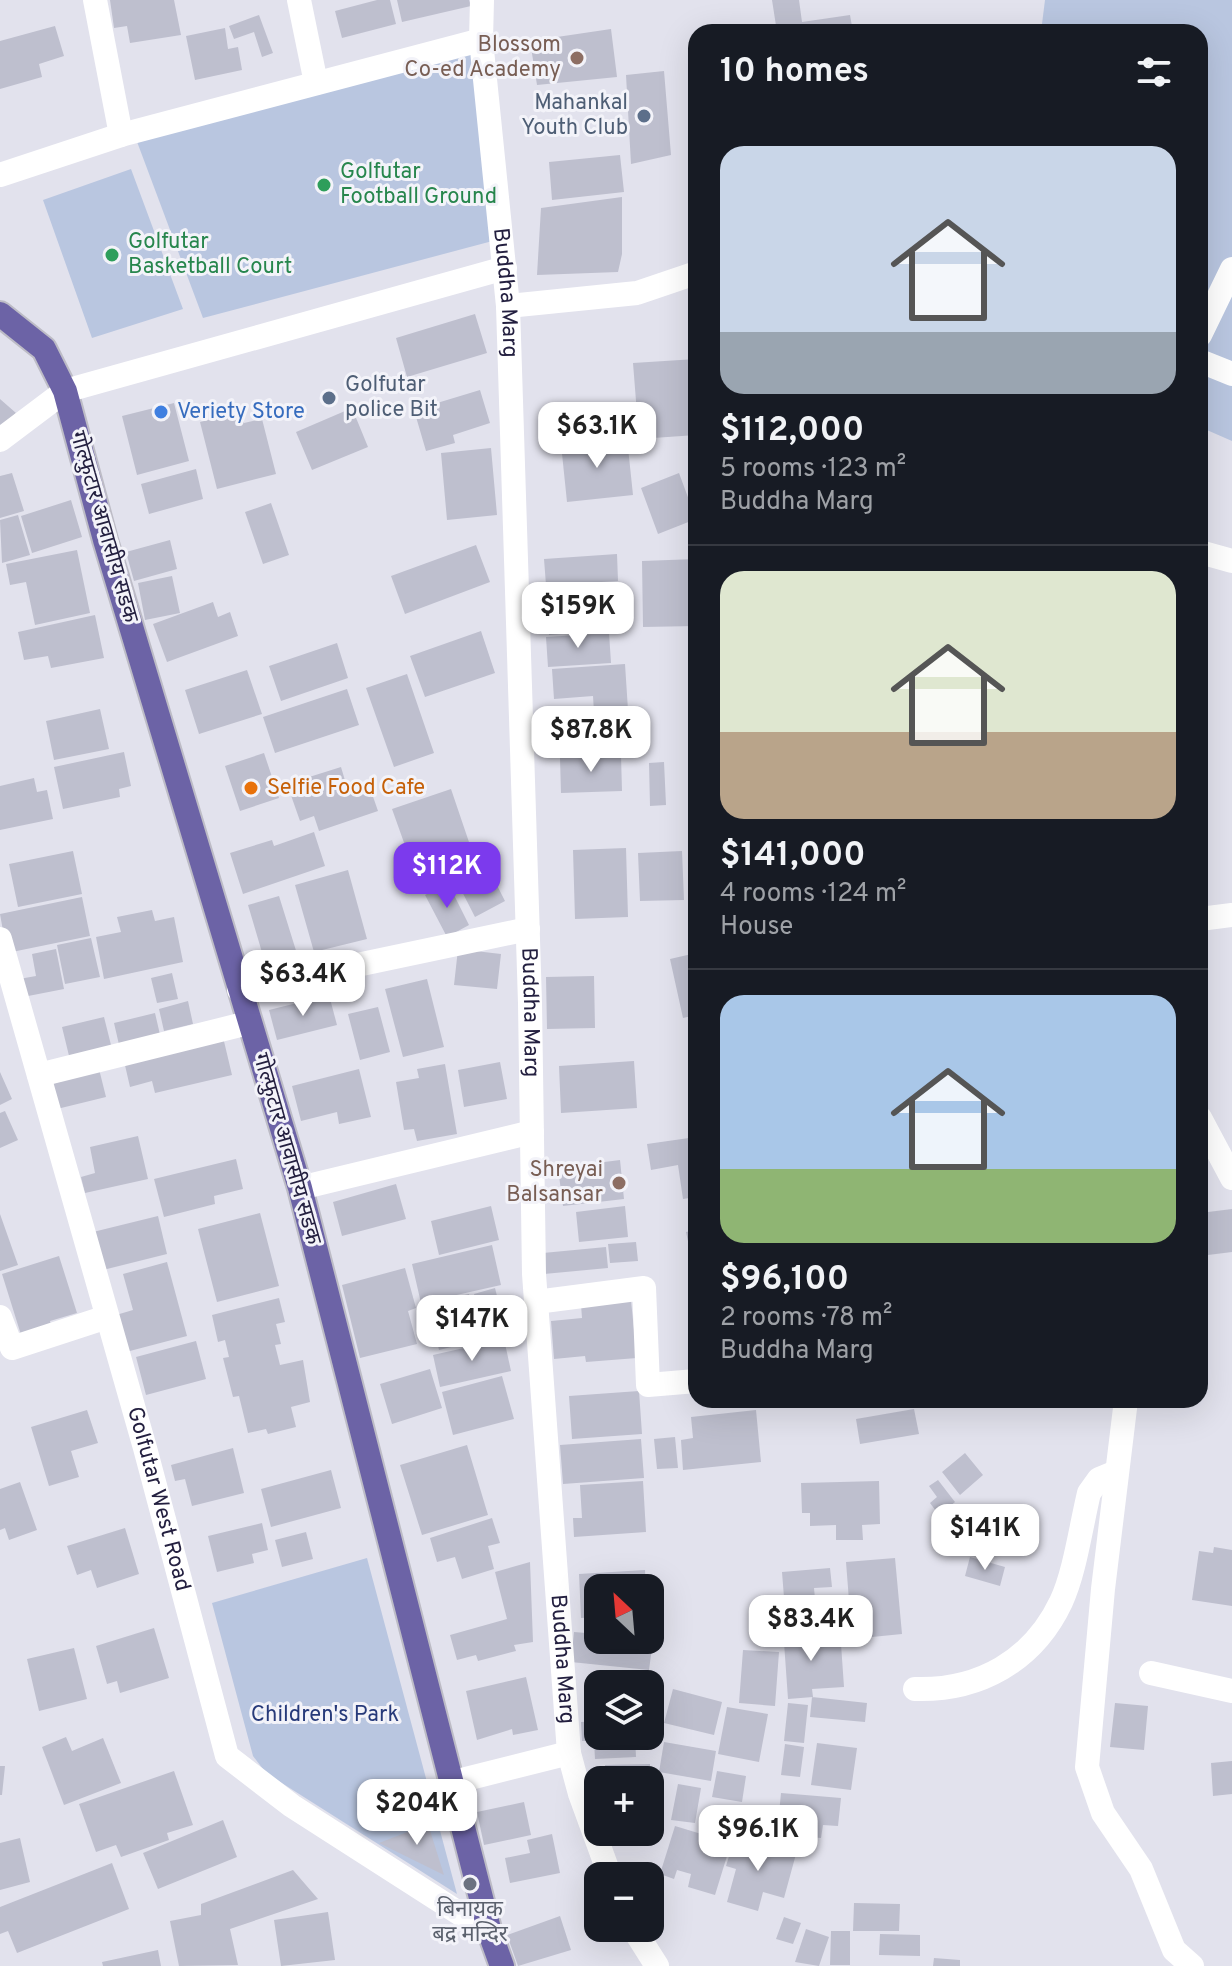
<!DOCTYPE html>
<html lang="en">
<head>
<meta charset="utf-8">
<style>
	body { margin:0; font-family:Overpass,"Noto Sans Devanagari",sans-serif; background:#20242c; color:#f1f3f6; height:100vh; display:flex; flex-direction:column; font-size:30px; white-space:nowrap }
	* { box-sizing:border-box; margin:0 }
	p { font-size:26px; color:#9ea1a6 }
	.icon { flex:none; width:44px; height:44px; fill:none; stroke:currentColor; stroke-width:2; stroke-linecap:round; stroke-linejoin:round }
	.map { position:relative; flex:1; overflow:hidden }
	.details { position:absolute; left:688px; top:24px; width:520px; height:1384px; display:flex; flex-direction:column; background:#171b24; border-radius:24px; box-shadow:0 8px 32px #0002 }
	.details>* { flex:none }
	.needle { width:52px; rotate:334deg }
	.buttons { position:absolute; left:584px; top:1574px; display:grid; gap:16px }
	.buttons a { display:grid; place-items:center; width:80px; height:80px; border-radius:16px; background:#171b24; box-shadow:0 8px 32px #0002; font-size:40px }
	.price { position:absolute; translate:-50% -68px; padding:0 18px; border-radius:16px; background:#fff; color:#222; font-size:26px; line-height:52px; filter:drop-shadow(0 2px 4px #0008) }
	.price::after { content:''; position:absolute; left:50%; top:48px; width:24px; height:18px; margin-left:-12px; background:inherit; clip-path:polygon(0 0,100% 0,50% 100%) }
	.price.active { background:#7c3aed; color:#fff }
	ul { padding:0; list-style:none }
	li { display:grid; align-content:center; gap:16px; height:424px; padding:0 32px }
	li+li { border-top:2px solid #363941 }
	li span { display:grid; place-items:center; height:248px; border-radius:24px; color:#555 }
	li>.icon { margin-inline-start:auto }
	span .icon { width:144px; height:144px; fill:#fffc; stroke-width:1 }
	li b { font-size:34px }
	h2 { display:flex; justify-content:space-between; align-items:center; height:96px; padding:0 32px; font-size:34px }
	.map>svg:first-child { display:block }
</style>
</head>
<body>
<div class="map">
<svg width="1232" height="1966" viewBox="0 0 1232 1966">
	<rect width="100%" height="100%" fill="#e2e2ed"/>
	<!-- green -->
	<path fill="#b9c6e0" d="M1045,0H1232V441L1200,427V32H1041Z
		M481,40L500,239L203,318L133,131Z
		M131,169L183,309L92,338L43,200Z
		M367,1558L457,1894L266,1773L253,1756L212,1603Z"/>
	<!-- building -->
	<path fill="#bebfce" d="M110,0H174L181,35L130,43L127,26L114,28Z
		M377,0H390L396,24L342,38L335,11Z
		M397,0H469L471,6L402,22Z
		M772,0H799L802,22L850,15L853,32H777Z
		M259,15L273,53L262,57L254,32L234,39L229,26Z
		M55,26L64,56L39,64L42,77L0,89V41Z
		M225,28L228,49L238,47L242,70L195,80L186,36Z
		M611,29L617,77L537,85L530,41Z
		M664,71L671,155L631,164L626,75Z
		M620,155L624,192L552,200L549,162Z
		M622,197V254L618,272L537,275L541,208Z
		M475,314L487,353L407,377L396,338Z
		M696,359V435L639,439L633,363Z
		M480,390L490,423L453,435L455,443L426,451L414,410Z
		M0,399L16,413L0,428Z
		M174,403L189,461L137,475L122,416Z
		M352,408L368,447L312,470L296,432Z
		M241,412L244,423L262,419L276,474L217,489L200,422Z
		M627,438L633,495L567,502L561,444Z
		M491,448L497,515L447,520L441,453Z
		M196,469L203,499L149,514L141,484Z
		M12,473L24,511L0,518V476Z
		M679,473L696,519L658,534L641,488Z
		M71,500L82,537L32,553L21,516Z
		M271,503L289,555L263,564L245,512Z
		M18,515L30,555L2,563L0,520Z
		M170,540L177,569L134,581L126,552Z
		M476,545L490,582L405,614L391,576Z
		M77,550L90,613L35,625L26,582L10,585L6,564Z
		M617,554L618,581L585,583L586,595L547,598L544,559Z
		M696,559V626L643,627L642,561Z
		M172,576L180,613L145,620L138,583Z
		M613,595L615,630L549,635L548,622L534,624L533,600Z
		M213,602L218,617L230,612L238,636L167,662L153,624Z
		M95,615L104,658L51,668L48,656L24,660L18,632Z
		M481,631L495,673L425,697L410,656Z
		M609,633L611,663L548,667L546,637Z
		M337,643L348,678L281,701L269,666Z
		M625,664L628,710L594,712L593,696L554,699L552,669Z
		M247,670L262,714L199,734L185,690Z
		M407,674L434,753L394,767L366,688Z
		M347,689L359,725L275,753L263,717Z
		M100,709L109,749L54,760L46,721Z
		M124,752L131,786L119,789L120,797L63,809L54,767Z
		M264,753L279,798L240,811L225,766Z
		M621,755L622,791L561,793L560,758Z
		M664,762L666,805L650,806L649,763Z
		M341,767L349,794L370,788L378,811L319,831L314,816L300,821L287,784Z
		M34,778L37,792L47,790L53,819L0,830V786Z
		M451,789L471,848L418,866L412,850L407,851L392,809Z
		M314,832L325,866L243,894L230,853L272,840L274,846Z
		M626,848L628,917L575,919L573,850Z
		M73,851L82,894L18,907L9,864Z
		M682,851L684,900L640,901L638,853Z
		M482,856L505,901L475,917L452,872Z
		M348,870L367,939L314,952L295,885Z
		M448,883L469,925L447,937L425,895Z
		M279,896L298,957L266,966L248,905Z
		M82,897L90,936L7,953L0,914Z
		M152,910L155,921L174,917L183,962L104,979L96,937L121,932L117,917Z
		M91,938L100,977L65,984L57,945Z
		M56,949L64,989L23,997L19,979L36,976L32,954Z
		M458,949L501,954L497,989L454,985Z
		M696,953V1015L683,1018L670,959Z
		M172,973L178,999L157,1003L151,978Z
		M594,976L595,1028L547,1029L546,977Z
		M427,979L444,1047L403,1057L385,989Z
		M329,995L337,1025L277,1040L269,1010Z
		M188,1001L193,1024L164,1031L159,1009Z
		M378,1007L390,1052L360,1060L348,1014Z
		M155,1013L161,1039L120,1049L114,1023Z
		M104,1017L113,1053L71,1064L62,1027Z
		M223,1037L232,1075L155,1093L152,1081L130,1087L124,1061Z
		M634,1061L637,1108L561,1113L559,1066Z
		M500,1062L507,1099L464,1107L458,1070Z
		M445,1064L457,1134L417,1141L414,1129L404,1130L396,1082L419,1078L417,1069Z
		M99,1069L106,1097L57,1109L50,1081Z
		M359,1069L371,1117L339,1124L337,1112L301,1121L292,1086Z
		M0,1072L12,1099L0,1105Z
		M5,1111L18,1140L0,1148V1113Z
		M138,1136L148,1179L85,1193L81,1177L95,1173L90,1147Z
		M696,1137V1197L683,1199L678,1165L651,1170L647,1144Z
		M236,1159L243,1189L214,1196L215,1204L164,1217L154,1179Z
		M620,1160L624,1199L563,1206L558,1168Z
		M396,1184L406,1219L342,1236L333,1202Z
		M491,1206L499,1240L439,1255L431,1221Z
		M625,1206L628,1237L579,1242L576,1212Z
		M1232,1209V1252L1200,1256V1213Z
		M260,1213L279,1286L217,1302L198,1229Z
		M0,1214L18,1265L0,1271Z
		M158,1216L167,1254L103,1270L93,1232Z
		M696,1230V1245L689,1246L686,1232Z
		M636,1242L638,1261L610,1263L608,1244Z
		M492,1245L501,1285L421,1303L412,1264Z
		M606,1247L608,1268L544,1274L543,1253Z
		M59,1256L77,1313L50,1321L52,1328L22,1338L2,1274Z
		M167,1262L187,1336L126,1352L116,1315L133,1310L123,1274Z
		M405,1268L416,1308L408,1311L417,1344L360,1358L342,1285Z
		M495,1288L506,1332L485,1337L474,1294Z
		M469,1294L480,1340L439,1350L428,1303Z
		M279,1298L285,1322L276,1324L281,1344L275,1345L280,1365L303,1360L310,1402L291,1407L296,1427L268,1434L266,1429L248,1433L239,1396L233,1397L223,1358L229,1357L225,1340L218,1342L212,1315Z
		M631,1301L637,1358L586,1362L585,1356L554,1359L551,1321L582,1318L581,1305Z
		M504,1339L511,1371L440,1387L433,1355Z
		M196,1341L206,1379L146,1395L136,1357Z
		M690,1356H696V1369L691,1370Z
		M430,1369L442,1408L392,1424L380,1384Z
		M502,1376L514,1419L453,1435L442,1392Z
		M639,1391L642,1434L572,1439L569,1396Z
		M914,1409L919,1434L860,1444L856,1419Z
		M87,1410L98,1443L71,1451L79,1477L49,1486L31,1427Z
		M756,1410L761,1462L683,1470L681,1440L693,1438L691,1417Z
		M675,1437L678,1468L657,1469L654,1439Z
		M641,1439L644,1478L563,1484L560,1445Z
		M467,1445L488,1515L422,1535L400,1465Z
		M233,1448L244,1493L192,1506L185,1479L175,1481L171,1465Z
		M965,1453L983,1475L960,1495L942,1472Z
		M331,1470L341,1508L271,1527L261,1489Z
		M938,1480L955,1502L939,1515L930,1503L937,1497L929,1486Z
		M643,1481L646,1532L574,1537L573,1518H582L580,1485Z
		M879,1481L880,1524L862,1525L863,1540H836V1525L810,1526V1513H802L801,1483Z
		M20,1482L37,1530L9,1540L5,1528L0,1530V1489Z
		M492,1518L500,1543L488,1546L494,1569L462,1579L455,1557L437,1562L430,1538Z
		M262,1523L268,1550L252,1554L254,1563L217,1572L208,1536Z
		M125,1528L139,1574L97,1588L91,1570L77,1575L67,1546Z
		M306,1532L313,1559L282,1567L275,1540Z
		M1214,1547L1232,1550V1606L1192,1600L1199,1551L1213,1553Z
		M970,1557L1005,1567L1000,1586L965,1576Z
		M895,1558L902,1634L852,1639L846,1562Z
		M530,1562L533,1642L514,1645L516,1651L478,1661L476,1655L457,1660L450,1635L507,1619L495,1572Z
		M830,1568L832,1587L814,1588L817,1620L786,1623L782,1572Z
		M645,1570L646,1588H598V1617L581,1618L579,1574Z
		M816,1626L818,1645L841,1644L844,1687L812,1689L813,1697L788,1699L783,1628Z
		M154,1628L169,1678L120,1693L117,1681L107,1684L96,1646Z
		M574,1632L598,1634V1640H653L649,1670L571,1662Z
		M74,1648L87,1699L39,1711L27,1659Z
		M743,1650L779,1652L775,1706L739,1703Z
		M526,1677L538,1730L513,1735L512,1729L477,1740L466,1691Z
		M673,1689L722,1702L714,1735L664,1723Z
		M812,1697L867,1703L865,1722L810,1717Z
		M788,1703L808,1705L804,1743L784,1741Z
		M1115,1703L1148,1706L1144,1750L1110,1747Z
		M727,1707L768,1714L759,1762L718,1754Z
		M650,1710H654L655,1745L641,1746L640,1736H650Z
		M598,1721V1736H635L636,1757L595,1759L594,1741H582L581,1722Z
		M66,1737L72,1751L103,1738L121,1783L64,1805L42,1747Z
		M664,1742L716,1751L711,1781L659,1772Z
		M817,1743L857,1748L851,1790L811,1785Z
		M785,1744L804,1747L800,1777L781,1775Z
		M1232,1761V1794L1213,1796L1211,1763Z
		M650,1764V1780H605V1765Z
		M0,1766H5L2,1795H0Z
		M174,1771L193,1825L167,1833L169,1840L121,1857L116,1845L96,1852L79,1804Z
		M717,1771L746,1776L742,1802L712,1797Z
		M678,1784L701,1788L695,1823L671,1820Z
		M781,1793L841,1798L838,1826L823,1825L821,1838L777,1834Z
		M524,1802L531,1835L484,1845L477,1812Z
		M223,1820L237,1857L158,1889L143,1853Z
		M428,1824L444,1875L379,1843Z
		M675,1826L731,1843L715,1895L688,1887L691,1874L677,1870L674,1879L660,1874Z
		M552,1834L560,1873L510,1883L505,1858L530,1853L527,1840Z
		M735,1837L796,1854L784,1898L763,1892L758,1911L727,1902L736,1869L726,1866Z
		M20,1838L30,1882L0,1890V1843Z
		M112,1863L129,1909L17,1953L8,1931L0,1934V1907Z
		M293,1870L318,1899L230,1929L238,1965L179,1966L170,1921L201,1915V1904Z
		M854,1903L900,1904L899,1931H853Z
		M328,1912L335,1960L281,1966L274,1920Z
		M560,1916L571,1950L518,1966L507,1935Z
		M784,1917L801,1923L793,1944L776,1939Z
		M806,1929L829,1937L819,1966L795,1962Z
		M831,1931H850V1965H830Z
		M880,1934L920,1935V1956L879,1955Z
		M158,1950L161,1966H103L102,1962Z
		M934,1958L960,1960V1966H933Z"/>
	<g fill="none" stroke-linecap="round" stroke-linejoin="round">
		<!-- major casing -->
		<g stroke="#bdbcc6" stroke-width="28">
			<path id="major" d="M0,314L44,349L65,391L105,540L300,1188L490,1933L502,1966"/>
		</g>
		<!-- minor -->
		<g stroke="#fff" stroke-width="24">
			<path d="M95,0L121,135"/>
			<path d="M299,0L316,83"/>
			<path id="s1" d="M482,0L481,40L508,306L530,1003L534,1274L569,1753L580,1794L610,1876"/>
			<path d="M0,175L121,135L481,40"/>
			<path d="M508,306L637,293L696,273"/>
			<path d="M1200,335L1232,269"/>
			<path d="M1200,361L1232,374"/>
			<path d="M0,440L65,391L505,268"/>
			<path d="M1200,552L1232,561"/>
			<path d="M1200,919L1232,915"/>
			<path id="s2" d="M0,939L145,1448L227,1756L292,1806L490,1933"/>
			<path d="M239,990L528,929"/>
			<path d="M39,1075L248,1023"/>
			<path d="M1200,1118L1232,1178"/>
			<path d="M300,1188L532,1132"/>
			<path d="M536,1302L644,1288L648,1385L696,1381"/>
			<path d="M0,1317L12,1348L107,1317"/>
			<path d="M1126,1400L1103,1589L1087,1767L1103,1813L1141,1869L1174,1950L1192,1966"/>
			<path d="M1151,1673L1232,1691"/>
			<path d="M915,1689C979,1691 1033,1661 1061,1602C1075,1572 1081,1526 1089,1493L1099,1479L1116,1472"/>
			<path d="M454,1782L569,1753"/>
			<path d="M633,1928L657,1966"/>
		</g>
		<!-- major -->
		<use href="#major" stroke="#6c63a6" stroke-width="24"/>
	</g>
	<!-- markers -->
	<g fill="#8d6e63" stroke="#f3f3f9" stroke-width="3">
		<circle cx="577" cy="58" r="8"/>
		<circle cx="619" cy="1183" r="8"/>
	</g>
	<g fill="#5c6f8a" stroke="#f3f3f9" stroke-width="3">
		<circle cx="644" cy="116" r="8"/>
		<circle cx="329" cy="398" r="8"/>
	</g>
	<g fill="#2e9e5b" stroke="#f3f3f9" stroke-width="3">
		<circle cx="324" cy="185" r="8"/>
		<circle cx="112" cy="255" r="8"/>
	</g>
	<circle fill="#3f7fe0" stroke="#f3f3f9" stroke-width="3" cx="161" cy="412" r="8"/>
	<circle fill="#e8710a" stroke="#f3f3f9" stroke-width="3" cx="251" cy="788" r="8"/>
	<circle fill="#6b7280" stroke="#f3f3f9" stroke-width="3" cx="470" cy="1884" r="8"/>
	<g text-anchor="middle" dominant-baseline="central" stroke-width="6" stroke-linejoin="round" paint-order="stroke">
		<!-- education labels -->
		<g font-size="22" fill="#785e54" stroke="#f3f3f9" text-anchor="end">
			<text x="561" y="45">Blossom<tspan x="561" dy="25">Co-ed Academy</tspan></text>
			<text x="603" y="1170">Shreyai<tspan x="603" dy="25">Balsansar</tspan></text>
		</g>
		<!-- service labels -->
		<g font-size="22" fill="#4e5e75" stroke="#f3f3f9" text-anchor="end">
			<text x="628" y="103">Mahankal<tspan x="628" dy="25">Youth Club</tspan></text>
			<text x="345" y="385" text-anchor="start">Golfutar<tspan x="345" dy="25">police Bit</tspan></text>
		</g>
		<!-- leisure labels -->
		<g font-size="22" fill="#27864d" stroke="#f3f3f9" text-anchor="start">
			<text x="340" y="172">Golfutar<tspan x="340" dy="25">Football Ground</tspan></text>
			<text x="128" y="242">Golfutar<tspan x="128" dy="25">Basketball Court</tspan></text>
		</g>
		<!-- street labels -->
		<g font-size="22" fill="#242040" stroke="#f3f3f9">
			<text stroke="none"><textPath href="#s1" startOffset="294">Buddha Marg</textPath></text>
			<text transform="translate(103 527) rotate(74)">गोल्फुटार आवासीय सडक</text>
			<text stroke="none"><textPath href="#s1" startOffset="1014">Buddha Marg</textPath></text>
			<text transform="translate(286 1149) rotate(74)">गोल्फुटार आवासीय सडक</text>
			<text stroke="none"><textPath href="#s2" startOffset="582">Golfutar West Road</textPath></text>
			<text stroke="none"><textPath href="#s1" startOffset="1662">Buddha Marg</textPath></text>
		</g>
		<!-- shop labels -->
		<g font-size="22" fill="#366cbe" stroke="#f3f3f9" text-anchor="start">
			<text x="177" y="412">Veriety Store</text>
		</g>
		<!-- food labels -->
		<g font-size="22" fill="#c56008" stroke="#f3f3f9" text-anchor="start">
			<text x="267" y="788">Selfie Food Cafe</text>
		</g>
		<!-- park labels -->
		<g font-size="22" fill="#273a7a" stroke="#f3f3f9">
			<text x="325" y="1715">Children's Park</text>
		</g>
		<!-- worship labels -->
		<g font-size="22" fill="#5b616d" stroke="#f3f3f9">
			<text x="470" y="1910">बिनायक<tspan x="470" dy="25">बद्र मन्दिर</tspan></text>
		</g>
	</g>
</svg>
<div class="buttons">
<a><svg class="needle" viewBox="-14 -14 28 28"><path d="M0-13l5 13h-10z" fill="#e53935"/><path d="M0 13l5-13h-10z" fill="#9ea1a6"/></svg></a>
<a><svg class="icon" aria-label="layers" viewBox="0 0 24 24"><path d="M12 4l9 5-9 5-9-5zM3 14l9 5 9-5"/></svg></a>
<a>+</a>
<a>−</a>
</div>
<b class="price" style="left:597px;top:470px">$63.1K</b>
<b class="price" style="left:578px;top:650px">$159K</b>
<b class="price" style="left:591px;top:774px">$87.8K</b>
<b class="price active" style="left:447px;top:910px">$112K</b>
<b class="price" style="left:303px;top:1018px">$63.4K</b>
<b class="price" style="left:472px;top:1363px">$147K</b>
<b class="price" style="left:985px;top:1572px">$141K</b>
<b class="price" style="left:811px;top:1663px">$83.4K</b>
<b class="price" style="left:417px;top:1847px">$204K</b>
<b class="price" style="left:758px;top:1873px">$96.1K</b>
<section class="details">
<h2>10 homes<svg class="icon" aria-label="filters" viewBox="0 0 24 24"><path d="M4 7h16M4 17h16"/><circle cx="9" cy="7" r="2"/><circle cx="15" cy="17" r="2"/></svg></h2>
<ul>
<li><span style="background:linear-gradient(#c9d6e8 75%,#9aa5b1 0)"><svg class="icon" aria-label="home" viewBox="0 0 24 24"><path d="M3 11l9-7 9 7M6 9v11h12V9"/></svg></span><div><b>$112,000</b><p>5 rooms · 123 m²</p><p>Buddha Marg</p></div></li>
<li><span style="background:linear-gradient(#dfe7d0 65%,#b9a48a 0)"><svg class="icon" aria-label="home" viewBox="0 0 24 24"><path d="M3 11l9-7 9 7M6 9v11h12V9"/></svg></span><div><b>$141,000</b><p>4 rooms · 124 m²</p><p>House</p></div></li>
<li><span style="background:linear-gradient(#a9c7e8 70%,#8fb573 0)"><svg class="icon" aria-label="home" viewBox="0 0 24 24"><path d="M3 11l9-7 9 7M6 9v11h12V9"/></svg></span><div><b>$96,100</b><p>2 rooms · 78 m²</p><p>Buddha Marg</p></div></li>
</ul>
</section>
</div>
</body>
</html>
